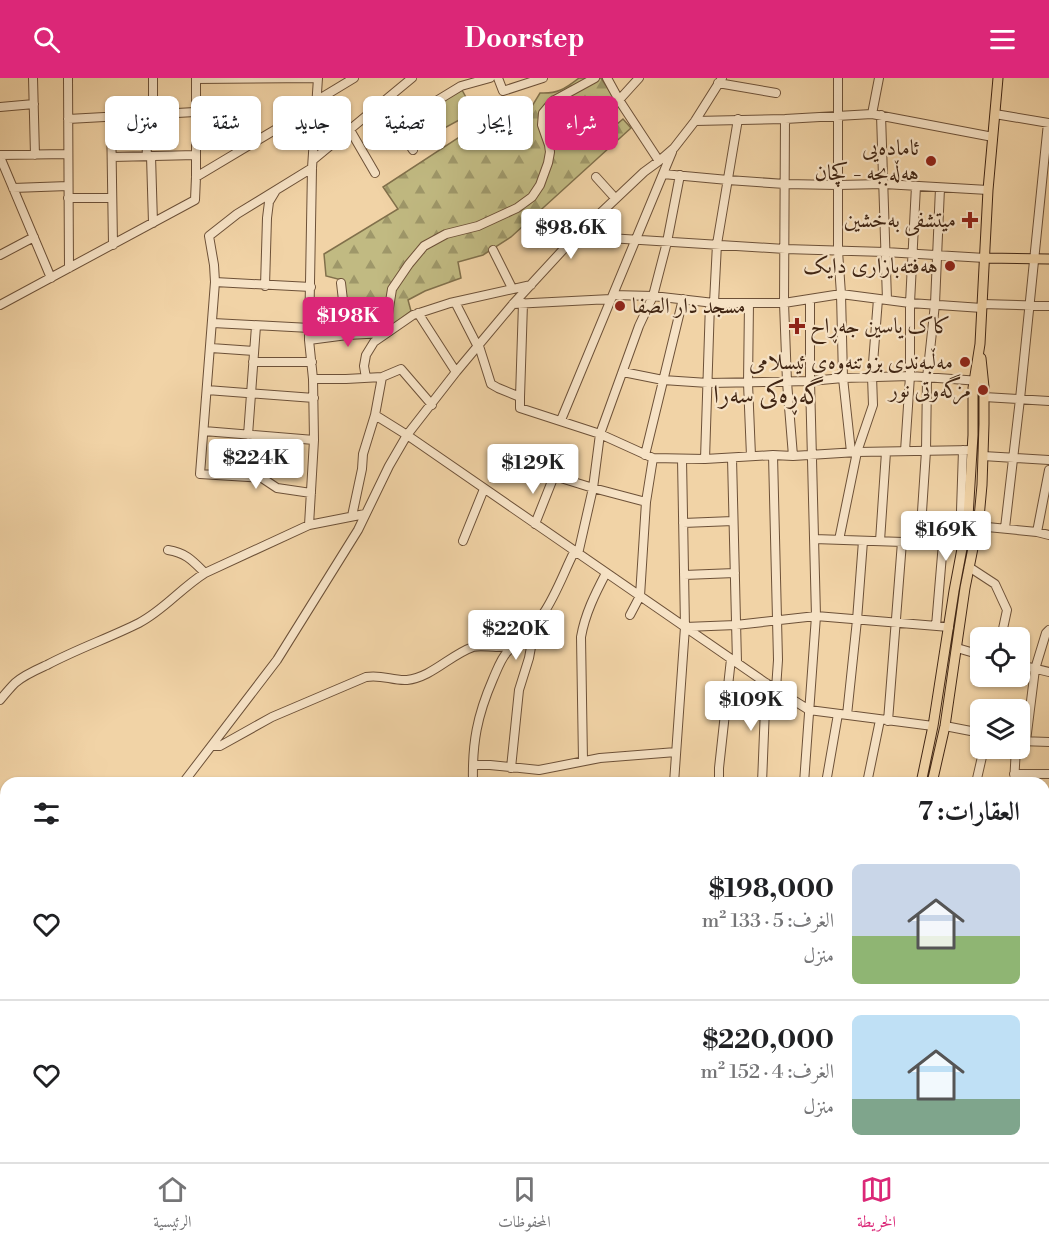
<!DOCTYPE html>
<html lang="ar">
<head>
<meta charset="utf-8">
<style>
	body { margin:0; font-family:"Libre Bodoni",Amiri,serif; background:#f6f6f6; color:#202124; direction:rtl; height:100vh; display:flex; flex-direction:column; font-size:22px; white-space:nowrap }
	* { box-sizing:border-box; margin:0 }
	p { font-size:20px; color:#757577 }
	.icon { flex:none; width:33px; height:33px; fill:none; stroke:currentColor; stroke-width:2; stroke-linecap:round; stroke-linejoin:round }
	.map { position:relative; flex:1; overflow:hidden; direction:ltr }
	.drawer { position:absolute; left:0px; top:699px; width:1050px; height:386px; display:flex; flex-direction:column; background:#fff; border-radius:18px 18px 0 0; box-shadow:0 2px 4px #0004; direction:rtl }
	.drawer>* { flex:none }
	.hud { position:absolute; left:18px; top:18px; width:600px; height:54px; direction:rtl; display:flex; gap:12px }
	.buttons { position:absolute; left:970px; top:549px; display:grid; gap:12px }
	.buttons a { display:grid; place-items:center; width:60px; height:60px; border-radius:9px; background:#fff; box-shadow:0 2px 4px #0004; font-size:30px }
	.price { position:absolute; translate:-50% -51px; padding:0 14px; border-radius:6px; background:#fff; color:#222; font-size:20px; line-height:39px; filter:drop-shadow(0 2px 3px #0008) }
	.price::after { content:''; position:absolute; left:50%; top:36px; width:18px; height:14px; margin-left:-9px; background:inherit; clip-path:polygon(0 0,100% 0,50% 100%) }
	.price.selected { background:#db2777; color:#fff }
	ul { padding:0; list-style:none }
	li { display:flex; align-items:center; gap:18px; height:150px; padding:0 30px }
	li+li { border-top:2px solid #e0e0e0 }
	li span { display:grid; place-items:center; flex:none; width:168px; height:120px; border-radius:9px; color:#555 }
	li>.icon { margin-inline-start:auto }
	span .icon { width:72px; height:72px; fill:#fffc; stroke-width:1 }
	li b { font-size:26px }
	h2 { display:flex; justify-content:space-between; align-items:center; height:72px; padding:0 30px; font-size:26px }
	.tag { padding:0 21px; border-radius:9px; background:#fff; box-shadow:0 2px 4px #0004; font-size:21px; line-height:54px }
	.tag.selected { background:#db2777; color:#fff }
	header { display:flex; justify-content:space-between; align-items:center; height:78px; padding:0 30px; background:#db2777; color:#fff; font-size:27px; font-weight:700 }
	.tab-bar { display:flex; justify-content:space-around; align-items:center; height:84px; border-top:2px solid #e0e0e0; background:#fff; font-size:16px; color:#757577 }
	.tab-bar a { display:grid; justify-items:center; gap:3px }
	.tab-bar .selected { color:#db2777 }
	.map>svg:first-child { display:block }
</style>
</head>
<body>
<header><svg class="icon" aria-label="menu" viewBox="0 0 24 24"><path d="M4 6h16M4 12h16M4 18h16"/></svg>Doorstep<svg class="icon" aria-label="search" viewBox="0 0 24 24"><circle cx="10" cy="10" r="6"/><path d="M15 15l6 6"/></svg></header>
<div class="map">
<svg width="1049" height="1084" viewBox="0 0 1049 1084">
	<defs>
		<pattern id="forest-firs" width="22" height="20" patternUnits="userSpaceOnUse" patternTransform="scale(1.5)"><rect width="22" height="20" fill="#c1ba82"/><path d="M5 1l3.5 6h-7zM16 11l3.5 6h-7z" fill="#9e9769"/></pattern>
		<pattern id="park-crowns" width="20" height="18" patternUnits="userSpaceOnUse" patternTransform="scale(1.5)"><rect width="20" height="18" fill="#c1ba82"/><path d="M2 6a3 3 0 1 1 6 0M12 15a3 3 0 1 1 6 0" fill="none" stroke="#9e9769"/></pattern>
	</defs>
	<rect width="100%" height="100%" fill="#f1d3a6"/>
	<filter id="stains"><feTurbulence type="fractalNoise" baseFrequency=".00333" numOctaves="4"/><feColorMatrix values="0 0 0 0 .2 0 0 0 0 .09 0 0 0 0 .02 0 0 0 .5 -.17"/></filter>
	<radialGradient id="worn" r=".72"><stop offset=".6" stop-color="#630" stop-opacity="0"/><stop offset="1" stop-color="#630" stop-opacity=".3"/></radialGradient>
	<!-- forest -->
	<path fill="url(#forest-firs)" stroke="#81704b" stroke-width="1.5" d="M579,0H601L614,20L599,36L610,52L623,41L631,50L511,159L483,177L458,184L461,200L425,213L408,222L411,233L391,248L382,249L381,234L359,232L356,224L347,223L342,202L326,198L324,176L398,131L383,109L473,50L492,60L502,53L512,41L523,43L540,15C557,16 565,11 579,0Z"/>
	<!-- park -->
	<path fill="url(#park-crowns)" stroke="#81704b" stroke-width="1.5" d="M624,1078H816V1079L815,1084H617Z"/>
	<!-- garden -->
	<path fill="#c1ba82" stroke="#81704b" stroke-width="1.5" d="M462,12L474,34L439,53L427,32Z"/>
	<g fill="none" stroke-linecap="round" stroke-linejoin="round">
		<!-- minor casing -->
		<g stroke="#6d5138" stroke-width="10">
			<path id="minor" d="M33,0L35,77
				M68,0L69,190
				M153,0V36
				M498,0L503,13L543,0
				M607,0L619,22L659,83
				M838,0V173L841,216L843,300L851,374
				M196,1L318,0
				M718,5L776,15
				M619,22L639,0
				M316,23L354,0
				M382,25L413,72
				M0,29L34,26
				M420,33L461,8L490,0
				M872,36L879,0
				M995,36L1049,45
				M145,37L147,78
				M881,37L887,222
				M111,38L113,167
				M68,41L195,34
				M785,41L784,225L787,304L793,378
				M695,43L785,41L872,36L993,59
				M350,52L375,95
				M0,77L68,76
				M151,78L153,145
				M0,79L51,200
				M112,79L196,77
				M313,82L412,0
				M663,96L728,102L785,106L838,107L884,106L988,112
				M196,99L315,28
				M596,99L615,120
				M13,110L68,108
				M68,120H112
				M554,141L572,162
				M577,158L785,171L885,174L985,180
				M493,172L512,210
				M0,177L34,159
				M215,204L311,209
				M341,205L347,257
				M265,208L267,140L269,124L275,114
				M613,217L653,218L714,225H784L841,216L910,225L982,230
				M455,224L478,269
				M714,225L717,166L738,41
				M749,225L748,305L751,378
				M513,226L611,221
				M982,226L1049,228
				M0,227L195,122L196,99V0
				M418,235L456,294
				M213,245L310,250
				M309,262L347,257L385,255L392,211L409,186L424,168L446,156L478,148L517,130L532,119L540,107L548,85L550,74L549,67L542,47L543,35L553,23L595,0
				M479,268L491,306L498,310L520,319V330L600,356L653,380L705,381L773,377L793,378L857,374L972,372
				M211,270L254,273
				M253,284H312
				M623,294L663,302L708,305L810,303L843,300L910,298L980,303
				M382,299L401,291L432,327
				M366,300L364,288L366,277L374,264L413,237L450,225L531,207
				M313,301H346L382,299L375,337L363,376L362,391L352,438
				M207,312L314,320
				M520,319L523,225
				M984,319L1049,323
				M375,337L407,357L766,605L809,632L933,648
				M561,342L672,74
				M204,353L314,362
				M248,357L256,248
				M905,373L910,298V225L916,108
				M645,377L683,221
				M773,377L778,582L776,611
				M983,378L1049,382
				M732,380L737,584
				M705,381L710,225
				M519,387L593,410L646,424
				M311,415L277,410L262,400L200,396L215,204L214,187L209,158L237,136L312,90
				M683,445L733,443
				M535,446L554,398
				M309,447L314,362L313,301L309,262L312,90L318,0
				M977,448L1037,454L1049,457
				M1005,450L1020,321L1048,45
				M1037,454L1049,392
				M814,461L963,466
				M839,462L857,374L873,327L872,298L878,221
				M463,463L484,411
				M880,463L886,374
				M960,463L963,372
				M920,464L926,373L927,300L935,226L940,110
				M168,472C186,475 192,482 205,495
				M578,476L593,410L600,356L639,248L653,218L667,164L680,97
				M969,489L995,506L1007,532L1001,560
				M684,497L735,495
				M630,537L640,518L646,424L653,380
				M936,548L943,465
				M685,549L736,547L816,538L949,549
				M957,570L981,577
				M1020,587L1049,594
				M0,622C5,616 10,610 15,605C24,597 36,592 47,587C77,571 109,560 139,545C164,532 181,510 205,495L309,447L365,436
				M847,637L857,542L863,463
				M888,643L902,464
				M945,648L981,655
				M1020,663L1049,664
				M1026,663L1035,591L1046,555L1049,552
				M213,668H220L272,639L366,599C382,596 392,603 407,602C432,599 450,577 473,569C480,567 489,569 496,569C503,569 509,568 515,567
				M583,683L581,559C585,536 595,516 606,495
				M473,687H490L539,692L600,680L676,674
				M511,690L519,612L529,580L531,569L530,562L525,558
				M1014,696H1049
				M183,705L277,582L358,452L389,388L407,357L456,294L513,226L572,162L644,94L659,83L674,70L695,43L722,0
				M473,705C472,665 477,638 493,601C497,592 501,580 508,573C520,560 533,550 543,536C556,517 564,494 574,474
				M674,705L685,549L682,381
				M719,705V690L731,581
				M762,705L766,605
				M804,705L816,538L810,303V222
				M826,705L838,636
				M867,705L880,642
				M976,705L984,670
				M1014,705L1016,670
				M1044,737H1049
				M1044,832H1049
				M2,883L6,890
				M1044,919H1049
				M0,973L6,966
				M1044,1004L1049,1002
				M60,1078L63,1084
				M477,1078V1084
				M521,1078V1084
				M564,1084L571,1078
				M859,1084L860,1078"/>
		</g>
		<!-- major casing -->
		<g stroke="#412614" stroke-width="11">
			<path id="major" d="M985,180L1049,181
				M921,705L933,648L954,513L968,439L973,357V310L980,266L988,112L998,0
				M932,705L945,648L965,510L979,440L982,407L984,346V309L981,280
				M820,1084L821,1078
				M831,1084L832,1078"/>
		</g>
		<!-- minor -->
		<use href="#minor" stroke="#f6e2c5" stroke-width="8"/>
		<!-- major -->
		<use href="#major" stroke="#f1d3a6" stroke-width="9"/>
	</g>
	<!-- markers -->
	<g fill="#8f2418" stroke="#f6e2c5" stroke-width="2">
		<circle cx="931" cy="83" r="6"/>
		<path d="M967 133h6v6h6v6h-6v6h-6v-6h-6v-6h6z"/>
		<circle cx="950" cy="188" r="6"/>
		<circle cx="620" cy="228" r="6"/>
		<path d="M794 239h6v6h6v6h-6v6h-6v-6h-6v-6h6z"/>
		<circle cx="965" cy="284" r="6"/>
		<circle cx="983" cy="312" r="6"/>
	</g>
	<g text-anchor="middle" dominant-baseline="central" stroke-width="4.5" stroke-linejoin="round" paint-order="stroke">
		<!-- poi labels -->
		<g font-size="22" fill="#412614" stroke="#f6e2c5" text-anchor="end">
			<text x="919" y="70">ئامادەیی<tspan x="919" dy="25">هەڵەبجە - کچان</tspan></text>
			<text x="956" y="142">میتشفی بەخشین</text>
			<text x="938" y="188">هەفتەبازاری دایک</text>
			<text x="632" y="228" text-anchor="start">مسجد دار الصفا</text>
			<text x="810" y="248" text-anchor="start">کاک یاسین جەڕاح</text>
			<text x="953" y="284">مەڵبەندی بزوتنەوەی ئیسلامی</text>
			<text x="971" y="312">مزگەوتی نور</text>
		</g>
		<!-- quarter labels -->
		<g font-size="26" fill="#412614" stroke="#f6e2c5">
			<text x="769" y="317">گەڕەکی سەرا</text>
		</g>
	</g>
	<rect width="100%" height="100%" filter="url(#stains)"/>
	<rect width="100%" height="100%" fill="url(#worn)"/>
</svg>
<div class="buttons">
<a><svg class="icon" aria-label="locate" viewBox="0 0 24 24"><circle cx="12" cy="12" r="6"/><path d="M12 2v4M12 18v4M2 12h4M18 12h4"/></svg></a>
<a><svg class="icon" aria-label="layers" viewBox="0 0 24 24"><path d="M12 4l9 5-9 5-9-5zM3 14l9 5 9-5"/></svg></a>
</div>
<b class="price" style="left:571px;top:182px">$98.6K</b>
<b class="price selected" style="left:348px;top:270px">$198K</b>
<b class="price" style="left:256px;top:412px">$224K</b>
<b class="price" style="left:533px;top:417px">$129K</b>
<b class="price" style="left:946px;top:484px">$169K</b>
<b class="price" style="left:516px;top:583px">$220K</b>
<b class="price" style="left:751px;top:654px">$109K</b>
<div class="hud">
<a class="tag selected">شراء</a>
<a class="tag">إيجار</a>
<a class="tag">تصفية</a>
<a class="tag">جديد</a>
<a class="tag">شقة</a>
<a class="tag">منزل</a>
</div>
<section class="drawer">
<h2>العقارات: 7<svg class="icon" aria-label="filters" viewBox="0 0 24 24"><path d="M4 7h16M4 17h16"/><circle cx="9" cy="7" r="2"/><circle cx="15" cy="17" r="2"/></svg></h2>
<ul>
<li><span style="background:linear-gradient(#c9d6e8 60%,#8fb573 0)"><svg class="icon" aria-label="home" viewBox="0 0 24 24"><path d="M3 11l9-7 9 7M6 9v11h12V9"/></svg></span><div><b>$198,000</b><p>الغرف: 5 · 133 m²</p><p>منزل</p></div><svg class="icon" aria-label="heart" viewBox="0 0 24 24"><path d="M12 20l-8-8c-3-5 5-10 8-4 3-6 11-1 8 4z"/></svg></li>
<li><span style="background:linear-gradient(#bfe0f5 70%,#7fa58c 0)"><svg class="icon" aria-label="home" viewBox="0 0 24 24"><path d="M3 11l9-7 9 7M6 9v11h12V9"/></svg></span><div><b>$220,000</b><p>الغرف: 4 · 152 m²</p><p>منزل</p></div><svg class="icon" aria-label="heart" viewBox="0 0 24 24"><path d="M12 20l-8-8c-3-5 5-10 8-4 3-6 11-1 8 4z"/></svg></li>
</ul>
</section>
</div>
<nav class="tab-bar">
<a class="selected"><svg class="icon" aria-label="map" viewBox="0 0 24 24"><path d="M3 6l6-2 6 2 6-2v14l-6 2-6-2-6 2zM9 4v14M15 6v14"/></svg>الخريطة</a>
<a><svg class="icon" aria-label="saved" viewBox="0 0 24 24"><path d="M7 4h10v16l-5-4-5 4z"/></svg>المحفوظات</a>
<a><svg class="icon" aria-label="home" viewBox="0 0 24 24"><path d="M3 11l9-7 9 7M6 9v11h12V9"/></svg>الرئيسية</a>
</nav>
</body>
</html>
